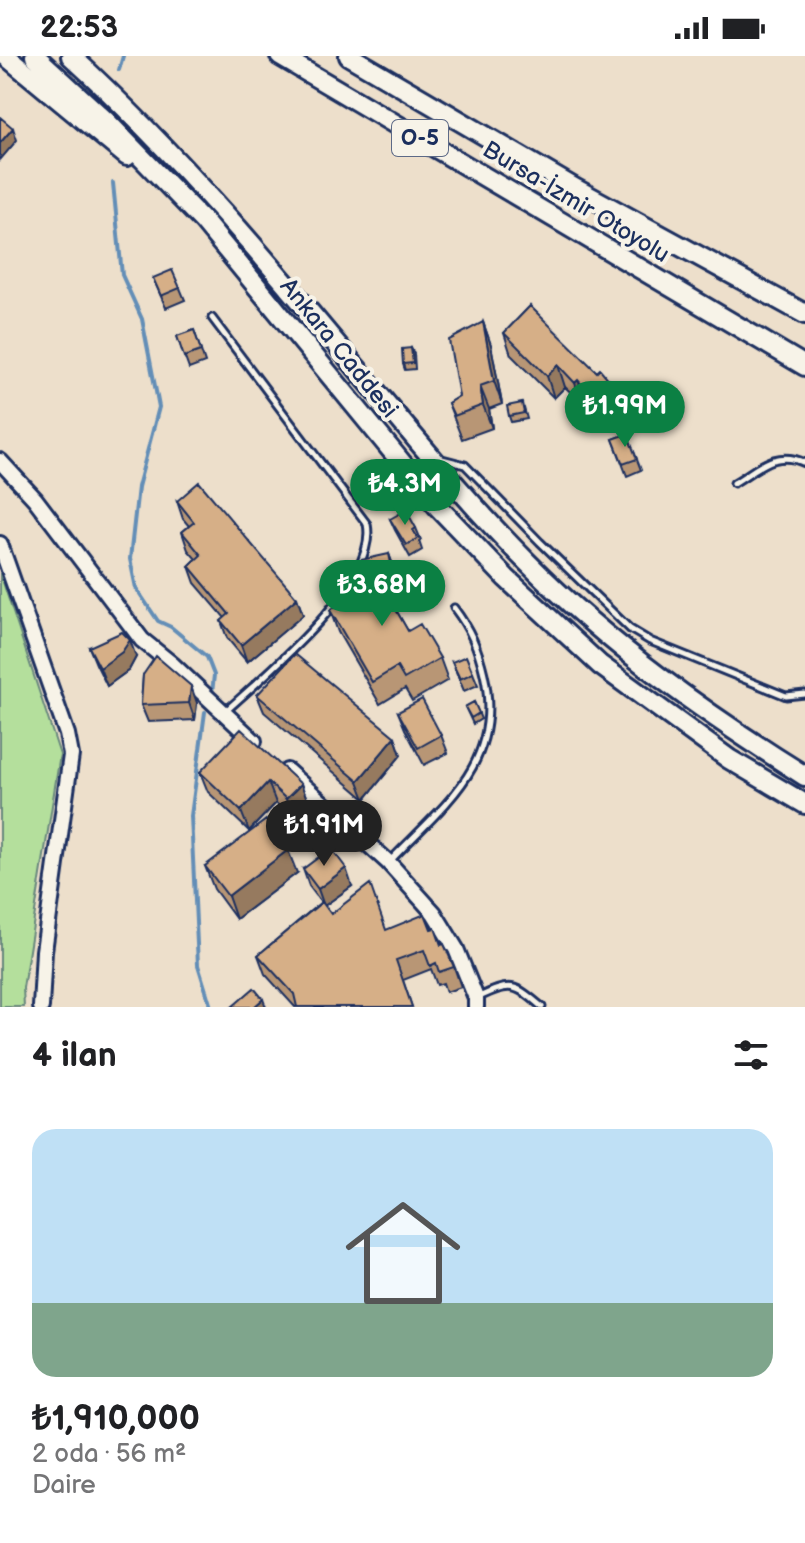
<!DOCTYPE html>
<html lang="tr">
<head>
<meta charset="utf-8">
<style>
	body { margin:0; font-family:"Balsamiq Sans",sans-serif; background:#f2f2f2; color:#202124; height:100vh; display:flex; flex-direction:column; font-size:30px; white-space:nowrap }
	* { box-sizing:border-box; margin:0 }
	p { font-size:26px; color:#757577 }
	.icon { flex:none; width:44px; height:44px; fill:none; stroke:currentColor; stroke-width:2; stroke-linecap:round; stroke-linejoin:round }
	.map { position:relative; height:951px; overflow:hidden }
	.panel { display:flex; flex-direction:column; background:#fff; flex:1 }
	.panel>* { flex:none }
	.price { position:absolute; translate:-50% -68px; padding:0 18px; border-radius:28px; background:#0b8043; color:#fff; font-size:26px; line-height:52px; filter:drop-shadow(0 2px 4px #0008) }
	.price::after { content:''; position:absolute; left:50%; top:48px; width:24px; height:18px; margin-left:-12px; background:inherit; clip-path:polygon(0 0,100% 0,50% 100%) }
	.price.on { background:#222; color:#fff }
	ul { padding:0; list-style:none }
	li { display:grid; align-content:center; gap:16px; height:424px; padding:0 32px }
	li+li { border-top:2px solid #e0e0e0 }
	li span { display:grid; place-items:center; height:248px; border-radius:24px; color:#555 }
	li>.icon { margin-inline-start:auto }
	span .icon { width:144px; height:144px; fill:#fffc; stroke-width:1 }
	li b { font-size:34px }
	h2 { display:flex; justify-content:space-between; align-items:center; height:96px; padding:0 32px; font-size:34px }
	.status { display:flex; justify-content:space-between; align-items:center; height:56px; padding:0 40px; background:#fff; direction:ltr }
	.status svg { height:22px; fill:currentColor }
	.map>svg:first-child { display:block }
</style>
</head>
<body>
<div class="status"><b>22:53</b><svg viewBox="0 0 49 12"><path d="M0 12V9h3v3zM5 12V6h3v6zM10 12V3h3v9zM15 12V0h3v12zM26 1h20v11H26zM47 4h2v5h-2z"/></svg></div>
<div class="map">
<svg width="805" height="951" viewBox="0 0 805 951">
	<rect width="100%" height="100%" fill="#eddfcb"/>
	<filter id="ink" filterUnits="userSpaceOnUse"><feTurbulence type="fractalNoise" baseFrequency=".0125" numOctaves="2"/><feDisplacementMap in="SourceGraphic" scale="16" xChannelSelector="R" yChannelSelector="G"/><feConvolveMatrix kernelMatrix="1 2 1 2 8 2 1 2 1" color-interpolation-filters="sRGB"/></filter>
	<g filter="url(#ink)">
		<!-- green -->
		<path fill="#b4df9c" stroke="#68877d" stroke-width="2" d="M0,517L60,699L23,932L24,951H0Z"/>
		<g fill="none" stroke-linecap="round" stroke-linejoin="round">
			<!-- stream -->
			<path stroke="#638eb7" stroke-width="4" d="M119,14L123,0
				M113,127L122,219L142,263L159,351L138,431L130,503L136,532L158,565L171,571L207,601L214,619L212,637
				M205,656L191,760L198,909L211,951"/>
			<!-- lane casing -->
			<g stroke="#1b2f5e" stroke-width="11">
				<path id="lane" d="M212,262L367,468C379,526 266,618 227,654
					M442,403L465,409L540,486L630,573L650,585L786,640L805,638
					M734,427C759,412 776,393 805,407
					M391,804C446,747 504,706 484,618C478,592 470,573 454,552
					M477,942C511,926 514,927 542,951"/>
			</g>
			<!-- secondary casing -->
			<g stroke="#1b2f5e" stroke-width="20">
				<path id="secondary" d="M0,405L35,443L142,584L173,609L254,685
					M0,488L67,678L71,699L44,895L41,951
					M287,715L388,806L434,857L456,893L476,942V951"/>
			</g>
			<!-- highway casing -->
			<g stroke="#1b2f5e" stroke-width="24">
				<path id="highway" d="M6,0L127,100
					M35,0L109,68L204,166L438,451L506,522L600,609L729,703L805,748
					M71,0C178,98 271,209 364,321C417,384 469,448 528,507C610,590 706,658 805,720
					M280,0L805,310
					M349,0L576,133L805,258"/>
			</g>
			<!-- lane -->
			<use href="#lane" stroke="#f7f3e8" stroke-width="5"/>
			<!-- secondary -->
			<use href="#secondary" stroke="#f7f3e8" stroke-width="14"/>
			<!-- highway -->
			<use href="#highway" stroke="#f7f3e8" stroke-width="18"/>
		</g>
		<!-- wall -->
		<path fill="#b89674" stroke="#1b2f5e" stroke-width="2" d="M153,222L180,232L185,244L166,252Z
			M530,250L618,347L600,363L586,345L583,348L565,331L554,342L511,299L504,277Z
			M483,266L491,289L502,348L489,353L492,372L462,383L448,347L459,340Z
			M194,274L205,307L189,313L177,280Z
			M411,292L414,298L415,313L405,314L403,308Z
			M524,352L527,363L511,366L509,360Z
			M627,378L641,414L627,420L613,383Z
			M177,445L297,542L303,559L247,606L227,582L221,565L225,562L195,527L189,510L196,503L188,494L182,476L189,470L183,463Z
			M390,463L416,472L421,484L419,485L422,494L410,501L395,474Z
			M389,498L397,520L401,538L388,540L408,575L440,602L448,624L412,645L405,633L380,648L338,576L330,554L366,533Z
			M89,591L136,601L129,614L107,630L96,608Z
			M452,606L473,617L478,629L464,635Z
			M143,619L197,647L195,664L148,666L141,649Z
			M257,639L395,681L401,699L365,743L264,656Z
			M474,646L481,663L473,668L465,651Z
			M398,656L441,679L448,697L424,709L405,673Z
			M200,716L301,728L309,748L294,764L276,747L249,775L208,736Z
			M205,810L297,817L236,863L214,833Z
			M303,813L352,830L324,850L331,858L386,874L431,873L454,911L461,931L446,936L443,927L437,929L431,913L403,924L412,951H295L265,918L258,899L321,846L309,830Z"/>
		<!-- shaded-wall -->
		<path fill="#967a5e" stroke="#1b2f5e" stroke-width="2" d="M13,72L17,84L0,104V87Z
			M483,266L491,289L502,348L494,325Z
			M558,309L565,331L554,342L547,320Z
			M578,324L586,345L583,348L575,327Z
			M611,326L618,347L600,363L592,341Z
			M480,330L489,353L492,372L483,349Z
			M389,498L397,520L401,538L393,516Z
			M297,542L303,559L247,606L241,589Z
			M130,584L136,601L129,614L107,630L100,612Z
			M191,630L197,647L195,664L189,647Z
			M395,681L401,699L365,743L358,725Z
			M268,726L276,747L249,775L241,755Z
			M301,728L309,748L294,764L286,743Z
			M288,794L297,817L236,863L228,840Z
			M346,812L352,830L324,850L318,833Z
			M263,943L266,951H254Z"/>
		<!-- building -->
		<path fill="#d6af87" stroke="#1b2f5e" stroke-width="2" d="M0,61L13,72L0,87Z
			M172,214L180,232L161,240L153,222Z
			M530,250L597,316L600,313L611,326L592,341L578,324L575,327L558,309L547,320L504,277Z
			M483,266L494,325L480,330L483,349L454,360L448,347L459,340L449,284Z
			M194,274L201,295L184,301L177,280Z
			M411,292L413,307L403,308L402,293Z
			M522,347L524,357L509,360L507,350Z
			M627,378L637,403L623,408L613,383Z
			M199,426L297,542L241,589L221,565L229,558L189,510L201,499L182,476L194,466L177,445Z
			M406,454L416,472L413,474L418,482L406,489L390,463Z
			M389,498L393,516L376,519L408,575L420,568L440,602L404,623L397,611L372,626L330,554L366,533L361,504Z
			M122,576L130,584L122,596L100,612L89,591Z
			M295,598L395,681L358,725L257,639Z
			M156,600L191,630L189,647L141,649L143,619Z
			M466,600L473,617L460,623L452,606Z
			M422,643L441,679L418,692L398,656Z
			M474,646L479,657L471,662L465,651Z
			M241,673L301,728L286,743L268,726L241,755L200,716Z
			M266,764L288,794L228,840L205,810Z
			M331,792L346,812L318,833L303,813Z
			M370,828L386,874L425,858L431,873L435,872L441,889L444,888L454,911L439,916L436,907L430,910L424,894L396,904L412,951H297L294,938L258,899L322,846L331,858Z
			M254,932L263,943L254,951H232Z"/>
	</g>
	<g text-anchor="middle" dominant-baseline="central" stroke-width="8" stroke-linejoin="round" paint-order="stroke">
		<!-- shield labels -->
		<rect fill="#f7f3e8" stroke="#5d6a87" stroke-width="2" x="392" y="64" width="56" height="36" rx="6"/>
		<g font-size="22" font-weight="bold" fill="#1b2f5e">
			<text x="420" y="82">O-5</text>
		</g>
		<!-- street labels -->
		<g font-size="24" fill="#1b2f5e" stroke="#f7f3e8">
			<text transform="translate(576 146) rotate(31)">Bursa-İzmir Otoyolu</text>
			<text transform="translate(339 292) rotate(51)">Ankara Caddesi</text>
		</g>
	</g>
</svg>
<b class="price" style="left:625px;top:393px">₺1.99M</b>
<b class="price" style="left:405px;top:471px">₺4.3M</b>
<b class="price" style="left:382px;top:572px">₺3.68M</b>
<b class="price on" style="left:324px;top:812px">₺1.91M</b>
</div>
<section class="panel">
<h2>4 ilan<svg class="icon" aria-label="filters" viewBox="0 0 24 24"><path d="M4 7h16M4 17h16"/><circle cx="9" cy="7" r="2"/><circle cx="15" cy="17" r="2"/></svg></h2>
<ul>
<li><span style="background:linear-gradient(#bfe0f5 70%,#7fa58c 0)"><svg class="icon" aria-label="home" viewBox="0 0 24 24"><path d="M3 11l9-7 9 7M6 9v11h12V9"/></svg></span><div><b>₺1,910,000</b><p>2 oda · 56 m²</p><p>Daire</p></div></li>
</ul>
</section>
</body>
</html>
